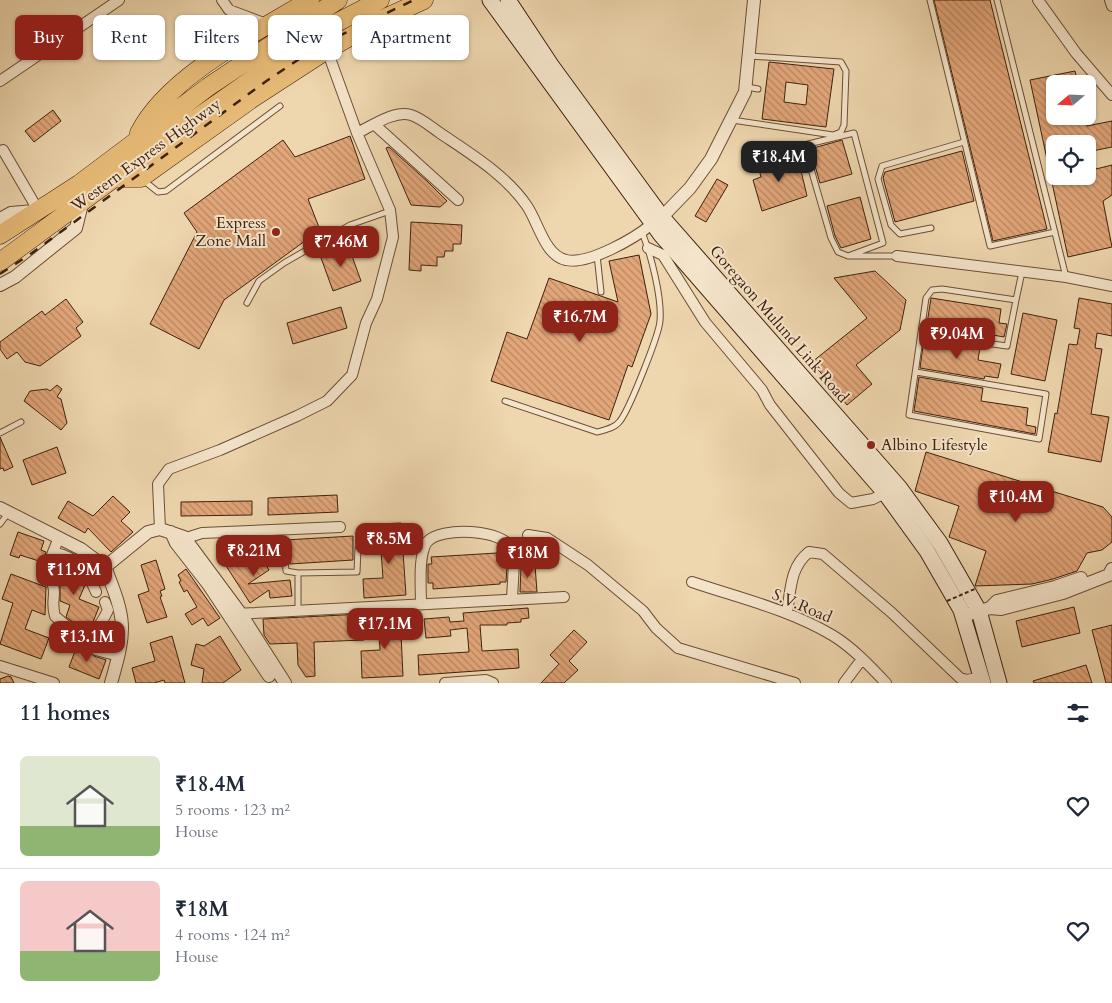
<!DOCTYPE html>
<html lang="en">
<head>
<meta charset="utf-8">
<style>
	body { margin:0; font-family:Cardo,serif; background:#f2f2f3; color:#1f2937; height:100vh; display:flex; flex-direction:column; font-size:19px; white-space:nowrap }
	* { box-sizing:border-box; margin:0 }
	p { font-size:16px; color:#747a83 }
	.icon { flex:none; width:28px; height:28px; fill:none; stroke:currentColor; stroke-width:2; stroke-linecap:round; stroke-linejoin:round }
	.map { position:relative; height:683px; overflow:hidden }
	.sheet { display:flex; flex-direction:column; background:#fff; flex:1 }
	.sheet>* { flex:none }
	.top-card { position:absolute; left:15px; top:15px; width:500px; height:45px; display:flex; gap:10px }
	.needle { width:32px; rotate:251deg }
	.fabs { position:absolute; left:1046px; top:75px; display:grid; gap:10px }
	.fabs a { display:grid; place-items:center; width:50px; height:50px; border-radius:8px; background:#fff; box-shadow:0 1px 4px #0004; font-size:25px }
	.price { position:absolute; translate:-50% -42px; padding:0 11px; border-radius:10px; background:#8f2418; color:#fff; font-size:16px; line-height:32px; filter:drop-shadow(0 1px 2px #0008) }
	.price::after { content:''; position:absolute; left:50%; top:30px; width:15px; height:11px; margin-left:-8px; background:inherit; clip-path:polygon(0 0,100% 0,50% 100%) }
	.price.active { background:#222; color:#fff }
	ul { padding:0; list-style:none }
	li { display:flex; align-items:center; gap:15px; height:125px; padding:0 20px }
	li+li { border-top:1px solid #e0e1e3 }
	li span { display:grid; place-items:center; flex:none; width:140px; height:100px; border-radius:8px; color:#555 }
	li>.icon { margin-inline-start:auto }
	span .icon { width:60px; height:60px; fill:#fffc; stroke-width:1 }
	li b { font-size:21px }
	h2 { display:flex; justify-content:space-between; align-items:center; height:60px; padding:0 20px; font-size:21px }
	.tag { padding:0 18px; border-radius:8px; background:#fff; box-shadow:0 1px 4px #0004; font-size:18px; line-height:45px }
	.tag.active { background:#8f2418; color:#fff }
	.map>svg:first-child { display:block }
</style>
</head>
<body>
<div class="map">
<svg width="1112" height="683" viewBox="0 0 1112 683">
	<defs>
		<pattern id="building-back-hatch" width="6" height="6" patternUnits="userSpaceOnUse" patternTransform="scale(1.25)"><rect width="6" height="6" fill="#e2a679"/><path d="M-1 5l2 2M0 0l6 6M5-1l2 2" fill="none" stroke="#b98762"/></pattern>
	</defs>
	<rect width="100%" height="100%" fill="#eed6ae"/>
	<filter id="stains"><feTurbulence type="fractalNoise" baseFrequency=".004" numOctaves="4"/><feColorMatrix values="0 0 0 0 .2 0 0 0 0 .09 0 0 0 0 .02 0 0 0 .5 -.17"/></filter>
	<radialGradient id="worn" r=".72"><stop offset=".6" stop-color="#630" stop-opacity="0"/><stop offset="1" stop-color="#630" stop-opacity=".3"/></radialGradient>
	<!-- building -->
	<path fill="url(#building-back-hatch)" stroke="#3f210d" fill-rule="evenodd" d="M934,0H990L1047,229L993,241Z
		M769,62L834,69L826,127L762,119ZM786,82L808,85L806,105L784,102Z
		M1075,71L1078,84H1055V116H1085L1087,126L1112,121V147L1092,151L1096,169L1112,165V195L1103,201L1112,247L1068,257L1030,80ZM1055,144H1088V176H1055Z
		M53,110L61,121L34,142L25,131Z
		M350,136L365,179L308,199L320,230L224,300L199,349L150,324L197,232L184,213L283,140L295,157Z
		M842,140L852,174L820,183L810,149Z
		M389,147L429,183L447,201L440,207L411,205L386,148Z
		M962,151L974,201L895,222L883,178L885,172Z
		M772,158L789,161L798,158L807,196L762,211L753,180L761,177L757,162Z
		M717,179L728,185L706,222L695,216Z
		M860,197L871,239L841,248L835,236L827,206Z
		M411,222L462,225L461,244H453V251H445L444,257H437V266L421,265V271L409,270Z
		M348,245L361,281L333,291L320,255Z
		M639,255L651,314L632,367L628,365L609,420L491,381L507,332L527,339L549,278L618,302L609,261Z
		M875,271L906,300L900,330L856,365L872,384L847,405L812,362L867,318L834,278Z
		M931,298L1001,309L999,323L1007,324L1004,337L982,333L981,338L926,330Z
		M1079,298L1112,304V336L1097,333L1095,348L1102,349L1091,414L1109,417L1101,462L1048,452L1055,413L1057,414L1069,344L1077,345L1080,329L1074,328Z
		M66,299L83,322L76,328L81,336L40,366L25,362L17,352L7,359L0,349V342L42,311L45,315Z
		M341,307L347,328L293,344L287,323Z
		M1023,313L1057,320L1045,381L1011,374Z
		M924,339L980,347L978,360L1001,364L998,378L985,376L984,379L920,368Z
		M919,377L983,388L981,401L1028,408L1026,425L1036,427L1035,434L914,411Z
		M57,385L62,389L57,397L61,399L67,423L61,430L24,401L30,391L47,389L50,391Z
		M0,437L13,467L4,471L3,468L0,469Z
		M57,447L66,473L32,485L23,460Z
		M926,452L1103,507L1112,517V542L1102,550L1087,553L1077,571L1053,579L1032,584L975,586L986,551L949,537L959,506L915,491Z
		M337,495L338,512L268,515V498Z
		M113,496L130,512L121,521L133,532L111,552L88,528L85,533L58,518L68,501L93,516Z
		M252,501V515L181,516V502Z
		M401,523L406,595L364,598L363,579L383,578L379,524Z
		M18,532L44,541L41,550L46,552L42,562L20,555L19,558L10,555Z
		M353,536V560L290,564L288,546L285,540Z
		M237,549L246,562L259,554L269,570L248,584L290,580L292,596L270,598L269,590L250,603L221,558Z
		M497,553V562H504L505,567H507L506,582H500V584L433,589V583H428V564H432L431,557Z
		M57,560L71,567L77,571L74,577L83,581L85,585L79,599L99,607L93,622L88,627L73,622L66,617L70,605L60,601V587L53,572Z
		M156,560L165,589L160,591L162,596L160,597L167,617L147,623L138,595L149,591L141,565Z
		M535,565L537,592H520L521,566Z
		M186,569L220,618L208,626L203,618L192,625L185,614L197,607L187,590L184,592L179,582L181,581L178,575Z
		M11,574L46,587L45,615L32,610L25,629L49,638L41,659L0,644L13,603L2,599Z
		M1074,607L1080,633L1022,647L1016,621Z
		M528,608L529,618L521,619V622L507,623V625H480L482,651L518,649L519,668L419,675L418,655L469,652L467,628L450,630L451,636L426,638L424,619L449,617L450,622L464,621L463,613Z
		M400,613L403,676L362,678L361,651L380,650L378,615Z
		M363,614L364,640L314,642L315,676L306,677L298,665L297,643L270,644L264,635L263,619Z
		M1112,625V683H1106L1092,630Z
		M574,630L587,642L569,661L578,670L564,683H541L559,664L550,655Z
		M172,636L185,683H165L164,680L154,683H136L132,668L155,661L150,643Z
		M220,636L241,670L223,683H202L204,669L191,665L196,644L204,646Z
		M77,646L89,651L94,656L106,660L99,679L69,667Z
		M1086,665L1092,683H1034L1033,681Z
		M8,676L11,677L14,683H0V679Z"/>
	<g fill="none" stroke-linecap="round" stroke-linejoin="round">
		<!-- service casing -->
		<g stroke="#6b4e35" stroke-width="7">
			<path id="service" d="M930,0L990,246L1055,232
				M997,0L1066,277
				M747,87L758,89
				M732,120L833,135L841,132L844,125L846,71L841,62L750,56
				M143,180L158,192L166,191L280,106
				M931,228L900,234L891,225L878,179L882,166L964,142
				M597,255L601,292
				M848,256L883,243L854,133L804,145L831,238L838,252L848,256H897
				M247,303L259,281L284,263L350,225L390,211
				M921,334L1007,346L1016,300
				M916,372L1046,394L1039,439L909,415L926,298L932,290L942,289L1016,300L1022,272
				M505,401L597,432C605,430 615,428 620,421C629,410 659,335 660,321C662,297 651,255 642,232
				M0,433L21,422
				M0,524L9,512
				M284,546L286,571L298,573
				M298,610V573L357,572L358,549"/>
		</g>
		<!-- minor casing -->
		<g stroke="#6b4e35" stroke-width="12">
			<path id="minor" d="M222,0L229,10L269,25
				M1038,0L1076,53L1112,95
				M1110,0L1112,6
				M0,81L119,0
				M375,125L458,200
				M357,133C372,126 394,110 411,115C421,118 431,127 440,133C471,154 506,175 527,206C538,222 545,256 566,260C589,265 635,238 652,224
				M3,150L38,210
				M648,248L663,255L705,322L762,390L770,405L839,493L851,503L873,499L885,493
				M897,256L1066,277L1112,286
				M160,529L158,484L169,469L220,450L297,416L327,401L352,375L366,323L377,299L393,237L390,210L357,133L327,50
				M528,535L547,538L588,565L643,611L656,628L678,648L795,683
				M180,540L202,533L340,527
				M53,552C79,558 86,568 96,592
				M44,573C62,590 49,597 55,616C80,639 92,644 108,610L105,602
				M43,578L59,537
				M692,582C739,598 788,609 832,635C852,647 870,666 886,683
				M421,603C421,588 418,554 427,542C440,526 504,529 512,549C516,559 512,588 512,600
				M787,612C791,589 790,567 809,552L823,554L892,613L960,678L967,680L981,677
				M235,614L564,597
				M91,635L96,650L119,656
				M0,666L54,683
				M445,683L486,680L493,683
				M844,683L862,659"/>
		</g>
		<!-- tertiary casing -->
		<g stroke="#6b4e35" stroke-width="14">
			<path id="tertiary" d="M662,217L690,188L711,159L745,92L754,0
				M0,219L11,213L34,211
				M0,285L15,277L76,228L83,200
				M0,508L81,549L105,567
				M171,532L176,543L208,584L269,676
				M105,567L148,532L160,529L184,537L241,614L285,683
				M105,567C126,620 127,628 111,683
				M990,608L997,601L1055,587L1081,578
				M963,616L990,608L1001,609L1063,593L1109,575L1112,569"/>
		</g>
		<!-- secondary casing -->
		<g stroke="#3f210d" stroke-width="17">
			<path id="secondary" d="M490,0L661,235L885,493L927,551L961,610L983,683
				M508,0L551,65L662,217L899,487L940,543L979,611L999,683"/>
		</g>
		<!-- trunk casing -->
		<g stroke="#3f210d" stroke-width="19">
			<path id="trunk" d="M139,133C168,76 255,33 310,0
				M116,178H141L253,98L327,50L374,23L424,0
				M0,235L79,184L208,87L338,0
				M0,262L181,129L321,31L380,0"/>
		</g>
		<!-- service -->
		<use href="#service" stroke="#f4e4ca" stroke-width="5"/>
		<!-- minor -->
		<use href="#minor" stroke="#f4e4ca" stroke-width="10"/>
		<!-- tertiary -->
		<use href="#tertiary" stroke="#f4e4ca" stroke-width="12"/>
		<!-- secondary -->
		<use href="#secondary" stroke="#f4e4ca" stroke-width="15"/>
		<!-- trunk -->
		<use href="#trunk" stroke="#e7bb77" stroke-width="18"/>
		<!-- rail -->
		<path stroke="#3f210d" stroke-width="2.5" stroke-dasharray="9 9" stroke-linecap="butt" d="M0,274L32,253L265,82L320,45L414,0"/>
		<!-- path-bridge -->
		<path stroke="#3f210d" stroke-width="2" stroke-dasharray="4 2.5" stroke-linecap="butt" d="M947,601L977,588"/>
	</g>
	<!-- markers -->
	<g fill="#8f2418" stroke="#f4e4ca" stroke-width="2">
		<circle cx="276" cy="232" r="5"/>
		<circle cx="871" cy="445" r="5"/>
	</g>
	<g text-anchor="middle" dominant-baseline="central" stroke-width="4" stroke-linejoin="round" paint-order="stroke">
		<!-- street labels -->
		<g font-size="16" fill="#3f210d" stroke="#f4e4ca">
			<text transform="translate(146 155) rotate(-36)">Western Express Highway</text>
			<text transform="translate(779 324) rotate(49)">Goregaon Mulund Link Road</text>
			<text transform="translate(802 606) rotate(23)">S.V.Road</text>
		</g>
		<!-- poi labels -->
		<g font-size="16" fill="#3f210d" stroke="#f4e4ca" text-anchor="end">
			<text x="266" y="223">Express<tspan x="266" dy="18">Zone Mall</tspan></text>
			<text x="881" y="445" text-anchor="start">Albino Lifestyle</text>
		</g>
	</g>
	<rect width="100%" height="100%" filter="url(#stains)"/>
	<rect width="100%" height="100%" fill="url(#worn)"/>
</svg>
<div class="fabs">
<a><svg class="needle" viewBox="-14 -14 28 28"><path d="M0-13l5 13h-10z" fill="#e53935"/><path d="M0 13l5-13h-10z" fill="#747a83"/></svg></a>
<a><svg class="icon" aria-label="locate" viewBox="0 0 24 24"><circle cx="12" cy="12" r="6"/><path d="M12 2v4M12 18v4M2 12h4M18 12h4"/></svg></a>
</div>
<b class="price active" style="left:779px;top:183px">₹18.4M</b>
<b class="price" style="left:341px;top:268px">₹7.46M</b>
<b class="price" style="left:580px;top:343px">₹16.7M</b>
<b class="price" style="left:957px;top:360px">₹9.04M</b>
<b class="price" style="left:1016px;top:523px">₹10.4M</b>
<b class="price" style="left:389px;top:565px">₹8.5M</b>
<b class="price" style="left:254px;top:577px">₹8.21M</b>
<b class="price" style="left:528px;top:579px">₹18M</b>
<b class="price" style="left:74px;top:596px">₹11.9M</b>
<b class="price" style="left:385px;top:650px">₹17.1M</b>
<b class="price" style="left:87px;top:663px">₹13.1M</b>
<div class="top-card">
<a class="tag active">Buy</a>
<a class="tag">Rent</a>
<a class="tag">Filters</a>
<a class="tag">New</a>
<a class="tag">Apartment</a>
</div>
</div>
<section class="sheet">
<h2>11 homes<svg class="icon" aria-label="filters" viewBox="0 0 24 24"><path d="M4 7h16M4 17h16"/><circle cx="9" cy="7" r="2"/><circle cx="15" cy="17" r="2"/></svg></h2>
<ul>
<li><span style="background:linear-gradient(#dfe7d0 70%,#8fb573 0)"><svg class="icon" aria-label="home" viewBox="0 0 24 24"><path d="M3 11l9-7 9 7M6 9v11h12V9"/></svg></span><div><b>₹18.4M</b><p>5 rooms · 123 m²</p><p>House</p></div><svg class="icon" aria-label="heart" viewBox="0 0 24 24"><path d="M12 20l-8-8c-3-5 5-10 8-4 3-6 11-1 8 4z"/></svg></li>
<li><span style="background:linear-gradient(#f6c9c9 70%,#8fb573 0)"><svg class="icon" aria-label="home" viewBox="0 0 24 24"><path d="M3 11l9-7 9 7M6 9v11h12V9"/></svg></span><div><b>₹18M</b><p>4 rooms · 124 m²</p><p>House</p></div><svg class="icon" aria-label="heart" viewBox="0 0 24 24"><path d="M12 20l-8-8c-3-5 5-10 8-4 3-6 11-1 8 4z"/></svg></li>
</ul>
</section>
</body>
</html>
